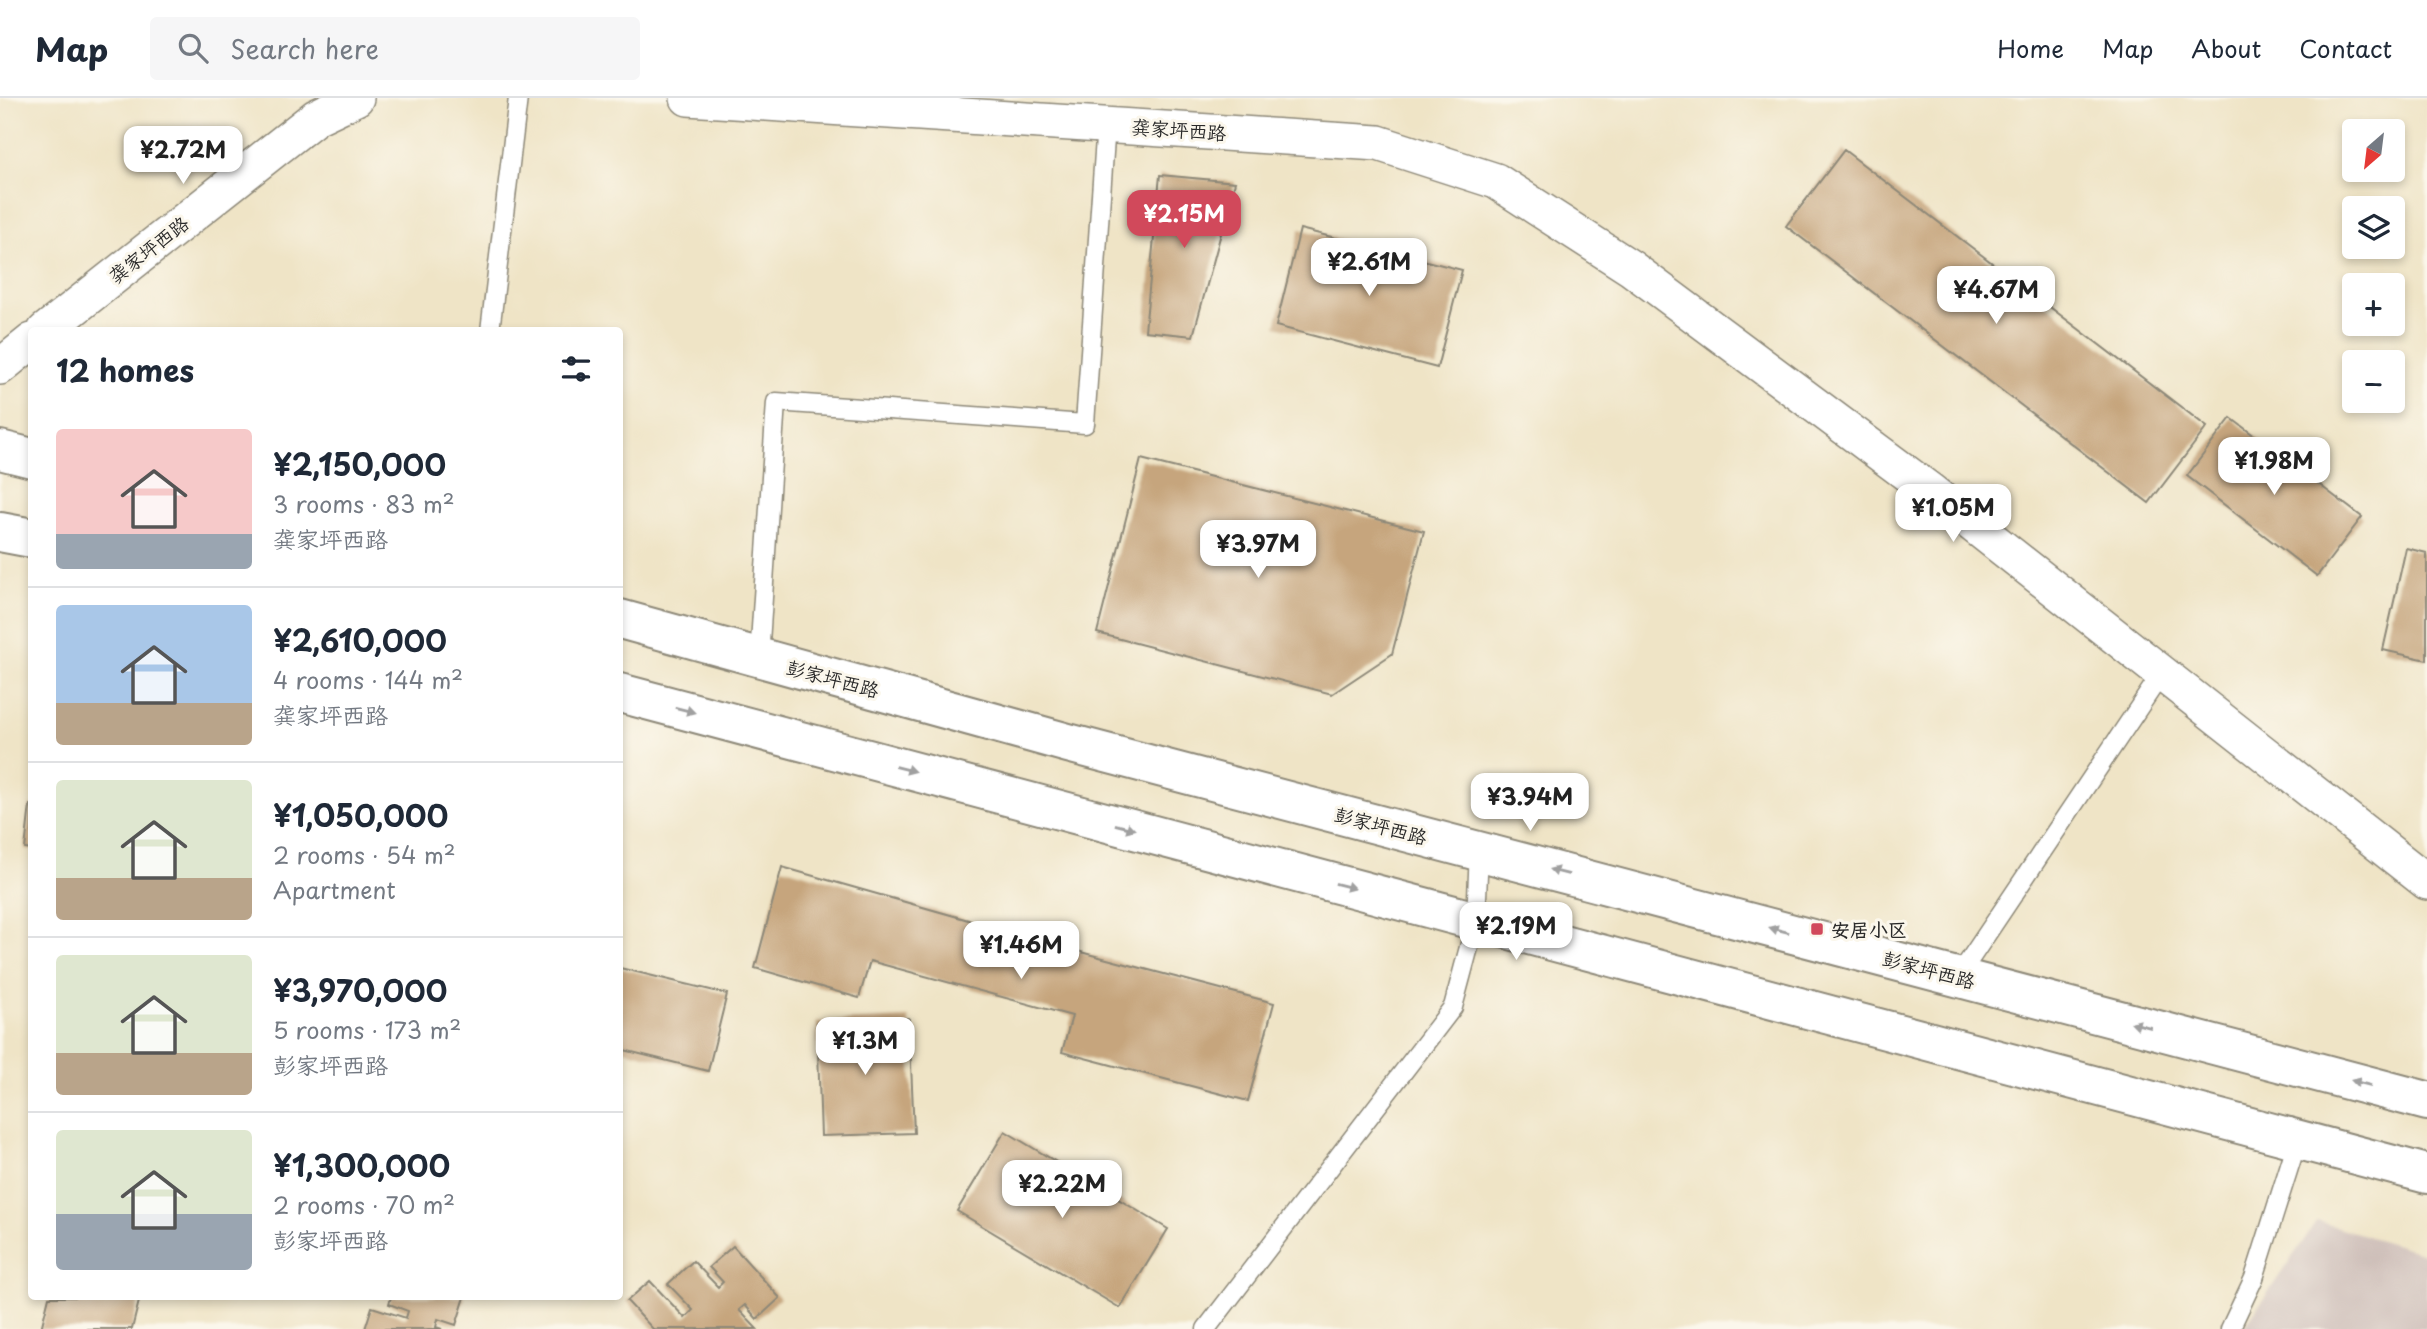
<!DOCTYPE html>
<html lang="en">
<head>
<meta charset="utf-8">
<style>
	body { margin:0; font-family:"Playpen Sans","LXGW WenKai TC",sans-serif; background:#f6f6f7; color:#1f2937; height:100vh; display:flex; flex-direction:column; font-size:26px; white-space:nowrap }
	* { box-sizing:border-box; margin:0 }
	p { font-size:23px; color:#747a83 }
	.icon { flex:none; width:38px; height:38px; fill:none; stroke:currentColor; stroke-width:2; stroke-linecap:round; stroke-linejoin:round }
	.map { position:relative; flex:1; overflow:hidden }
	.sheet { position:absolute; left:28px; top:229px; width:595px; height:973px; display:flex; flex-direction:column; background:#fff; border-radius:7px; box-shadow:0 4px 10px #0003 }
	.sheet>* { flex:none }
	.needle { width:46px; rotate:208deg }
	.fabs { position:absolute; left:2342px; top:21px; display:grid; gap:14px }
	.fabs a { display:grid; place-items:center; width:63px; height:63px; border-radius:7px; background:#fff; box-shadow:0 4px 10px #0003; font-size:35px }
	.price { position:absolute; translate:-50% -60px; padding:0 16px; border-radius:14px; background:#fff; color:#222; font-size:23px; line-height:46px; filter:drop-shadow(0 2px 4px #0008) }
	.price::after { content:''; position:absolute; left:50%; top:42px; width:21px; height:16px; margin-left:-10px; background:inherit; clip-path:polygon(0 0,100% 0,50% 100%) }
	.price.selected { background:#d1495b; color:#fff }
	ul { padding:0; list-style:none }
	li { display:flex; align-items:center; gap:21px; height:175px; padding:0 28px }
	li+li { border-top:2px solid #e0e1e3 }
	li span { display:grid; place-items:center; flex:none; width:196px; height:140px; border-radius:7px; color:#555 }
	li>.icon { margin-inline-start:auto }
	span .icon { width:84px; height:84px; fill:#fffc; stroke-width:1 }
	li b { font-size:30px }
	h2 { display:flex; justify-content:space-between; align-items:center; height:84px; padding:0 28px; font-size:30px }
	header { display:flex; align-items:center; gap:42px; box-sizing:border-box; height:98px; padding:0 35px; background:#fff; border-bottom:2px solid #e0e1e3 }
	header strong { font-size:33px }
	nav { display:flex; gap:38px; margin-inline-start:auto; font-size:24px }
	.search { width:490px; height:63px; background:#f6f6f7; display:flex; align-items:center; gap:18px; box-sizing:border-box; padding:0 24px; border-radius:7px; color:#747a83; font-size:26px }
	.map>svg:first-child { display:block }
</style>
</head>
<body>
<header>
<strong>Map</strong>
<div class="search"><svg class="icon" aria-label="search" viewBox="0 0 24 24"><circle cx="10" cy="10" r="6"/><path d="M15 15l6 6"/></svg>Search here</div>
<nav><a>Home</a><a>Map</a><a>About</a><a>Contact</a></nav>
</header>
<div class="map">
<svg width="2427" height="1231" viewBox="0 0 2427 1231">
	<rect width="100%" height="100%" fill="#fbf7ec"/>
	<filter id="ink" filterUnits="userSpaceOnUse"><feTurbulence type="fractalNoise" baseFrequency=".0143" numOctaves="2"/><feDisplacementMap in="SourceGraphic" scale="14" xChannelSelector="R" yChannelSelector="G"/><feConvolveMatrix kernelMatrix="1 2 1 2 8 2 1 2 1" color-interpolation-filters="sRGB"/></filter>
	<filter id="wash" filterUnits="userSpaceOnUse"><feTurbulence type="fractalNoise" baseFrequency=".00686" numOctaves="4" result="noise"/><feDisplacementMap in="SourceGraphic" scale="28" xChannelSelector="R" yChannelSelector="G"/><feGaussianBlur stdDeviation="1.57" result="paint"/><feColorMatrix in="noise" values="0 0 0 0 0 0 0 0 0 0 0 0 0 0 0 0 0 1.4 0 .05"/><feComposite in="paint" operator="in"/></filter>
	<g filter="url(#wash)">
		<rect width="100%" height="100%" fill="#efe4c6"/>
		<!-- industrial -->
		<path fill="#cfc0ba" d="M2317,1123L2427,1156V1231H2243Z"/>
		<g id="blocks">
			<!-- building -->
			<path fill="#c6a57d" d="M1844,52L2207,329L2149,405L1786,128Z
				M1160,77L1235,84L1193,238L1145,233Z
				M1300,131L1462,172L1437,270L1276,228Z
				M2231,320L2362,419L2317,478L2187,378Z
				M1141,361L1424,433L1392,556L1332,596L1097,535Z
				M2406,450L2427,455V562L2383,552Z
				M30,707H32V752L25,751Z
				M782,769L1088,856L1274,905L1248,1003L1062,954L1072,918L870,863L859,900L755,870Z
				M620,870L727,896L708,973L620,951Z
				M909,920L914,1035L821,1038L817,924Z
				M1005,1033L1168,1131L1120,1210L957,1113Z
				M733,1148L780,1200L757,1221L745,1207L739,1212L757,1231H653L627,1203L650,1183L685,1220L693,1212L668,1186L693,1163L718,1189L723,1184L709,1169Z
				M49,1199H140L132,1231H41Z
				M391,1199H465L456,1227L438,1221L436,1229L442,1231H365L372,1209L406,1220L408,1213L389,1206Z"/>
		</g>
	</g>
	<g filter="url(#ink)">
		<use href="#blocks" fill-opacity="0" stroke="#8d8878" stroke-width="2"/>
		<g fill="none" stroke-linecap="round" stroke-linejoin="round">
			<!-- service casing -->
			<g stroke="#8d8878" stroke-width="21">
				<path id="service" d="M490,233L518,0
					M759,560L776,304L1085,326L1106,26
					M1958,879L2162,575
					M1206,1231L1453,909L1476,823L1479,752
					M2230,1231L2254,1180L2298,1041"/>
			</g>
			<!-- minor casing -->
			<g stroke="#8d8878" stroke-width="38">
				<path id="minor" d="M688,0L1378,45L1496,83L1631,170L1929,392L2427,784
					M45,233L316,19L356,0
					M0,269L32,243"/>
			</g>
			<!-- secondary casing -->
			<g stroke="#8d8878" stroke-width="42">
				<path id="secondary" d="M0,352L32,360
					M0,434L32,440
					M620,521L1068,645L2427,1003
					M620,595L2427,1076"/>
			</g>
			<!-- service -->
			<use href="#service" stroke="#fff" stroke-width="18"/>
			<!-- minor -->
			<use href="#minor" stroke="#fff" stroke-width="35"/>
			<!-- secondary -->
			<use href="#secondary" stroke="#fff" stroke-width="38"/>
		</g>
		<!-- one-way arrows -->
		<defs><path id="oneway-solid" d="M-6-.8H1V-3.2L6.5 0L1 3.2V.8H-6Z" transform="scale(1.75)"/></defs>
		<g fill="#a0a0a0">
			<use href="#oneway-solid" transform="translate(685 612) rotate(15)"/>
			<use href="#oneway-solid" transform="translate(905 671) rotate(15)"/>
			<use href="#oneway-solid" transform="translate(1125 729) rotate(15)"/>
			<use href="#oneway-solid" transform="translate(1559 774) rotate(-165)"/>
			<use href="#oneway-solid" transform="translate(1345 788) rotate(15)"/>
			<use href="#oneway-solid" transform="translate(1779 832) rotate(-165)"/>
			<use href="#oneway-solid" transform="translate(2141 927) rotate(-165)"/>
			<use href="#oneway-solid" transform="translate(2361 985) rotate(-165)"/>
		</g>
	</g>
	<!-- markers -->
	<rect fill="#d1495b" stroke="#fbf7ec" stroke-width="2.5" x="1810" y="824" width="14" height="14" rx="3.5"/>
	<g text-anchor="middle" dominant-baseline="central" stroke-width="6" stroke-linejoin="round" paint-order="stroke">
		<!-- street labels -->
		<g font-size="19" fill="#2b2b2b" stroke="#fbf7ec">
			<text transform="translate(1179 31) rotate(4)">龚家坪西路</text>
			<text transform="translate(148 151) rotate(-38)">龚家坪西路</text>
			<text transform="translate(833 580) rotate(15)">彭家坪西路</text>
			<text transform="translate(1381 727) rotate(15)">彭家坪西路</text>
			<text transform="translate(1929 871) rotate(15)">彭家坪西路</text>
		</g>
		<!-- poi labels -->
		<g font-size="19" font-weight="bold" fill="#2b2b2b" stroke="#fbf7ec" text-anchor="start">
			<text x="1831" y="831">安居小区</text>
		</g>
	</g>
</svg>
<div class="fabs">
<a><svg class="needle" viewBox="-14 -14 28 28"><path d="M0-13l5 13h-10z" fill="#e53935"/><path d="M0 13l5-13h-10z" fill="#747a83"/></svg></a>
<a><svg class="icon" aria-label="layers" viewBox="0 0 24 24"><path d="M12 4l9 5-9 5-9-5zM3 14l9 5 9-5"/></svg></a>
<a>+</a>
<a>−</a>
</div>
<b class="price" style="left:183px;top:88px">¥2.72M</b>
<b class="price selected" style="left:1184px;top:152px">¥2.15M</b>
<b class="price" style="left:1369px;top:200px">¥2.61M</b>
<b class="price" style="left:1996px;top:228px">¥4.67M</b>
<b class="price" style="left:2274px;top:399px">¥1.98M</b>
<b class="price" style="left:1953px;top:446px">¥1.05M</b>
<b class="price" style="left:1258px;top:482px">¥3.97M</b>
<b class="price" style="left:1530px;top:735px">¥3.94M</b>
<b class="price" style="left:1516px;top:864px">¥2.19M</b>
<b class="price" style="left:1021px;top:883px">¥1.46M</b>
<b class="price" style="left:865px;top:979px">¥1.3M</b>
<b class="price" style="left:1062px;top:1122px">¥2.22M</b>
<section class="sheet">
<h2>12 homes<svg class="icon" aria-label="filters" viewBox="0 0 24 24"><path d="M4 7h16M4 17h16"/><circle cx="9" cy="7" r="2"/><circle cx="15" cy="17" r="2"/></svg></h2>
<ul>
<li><span style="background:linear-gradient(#f6c9c9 75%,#9aa5b1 0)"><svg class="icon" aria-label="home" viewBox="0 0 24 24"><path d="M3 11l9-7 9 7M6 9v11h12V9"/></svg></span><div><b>¥2,150,000</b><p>3 rooms · 83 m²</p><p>龚家坪西路</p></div></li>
<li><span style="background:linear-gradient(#a9c7e8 70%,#b9a48a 0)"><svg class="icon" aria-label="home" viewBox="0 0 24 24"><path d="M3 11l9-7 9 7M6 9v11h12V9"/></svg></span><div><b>¥2,610,000</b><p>4 rooms · 144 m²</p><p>龚家坪西路</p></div></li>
<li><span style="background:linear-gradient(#dfe7d0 70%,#b9a48a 0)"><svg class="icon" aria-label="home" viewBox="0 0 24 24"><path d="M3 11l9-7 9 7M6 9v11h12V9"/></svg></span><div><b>¥1,050,000</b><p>2 rooms · 54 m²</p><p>Apartment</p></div></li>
<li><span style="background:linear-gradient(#dfe7d0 70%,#b9a48a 0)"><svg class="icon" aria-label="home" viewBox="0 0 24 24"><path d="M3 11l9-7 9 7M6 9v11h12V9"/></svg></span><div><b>¥3,970,000</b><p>5 rooms · 173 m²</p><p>彭家坪西路</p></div></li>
<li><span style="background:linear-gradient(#dfe7d0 60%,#9aa5b1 0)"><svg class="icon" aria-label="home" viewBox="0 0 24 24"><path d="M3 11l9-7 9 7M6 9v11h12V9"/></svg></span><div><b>¥1,300,000</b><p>2 rooms · 70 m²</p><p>彭家坪西路</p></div></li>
</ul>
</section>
</div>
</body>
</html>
